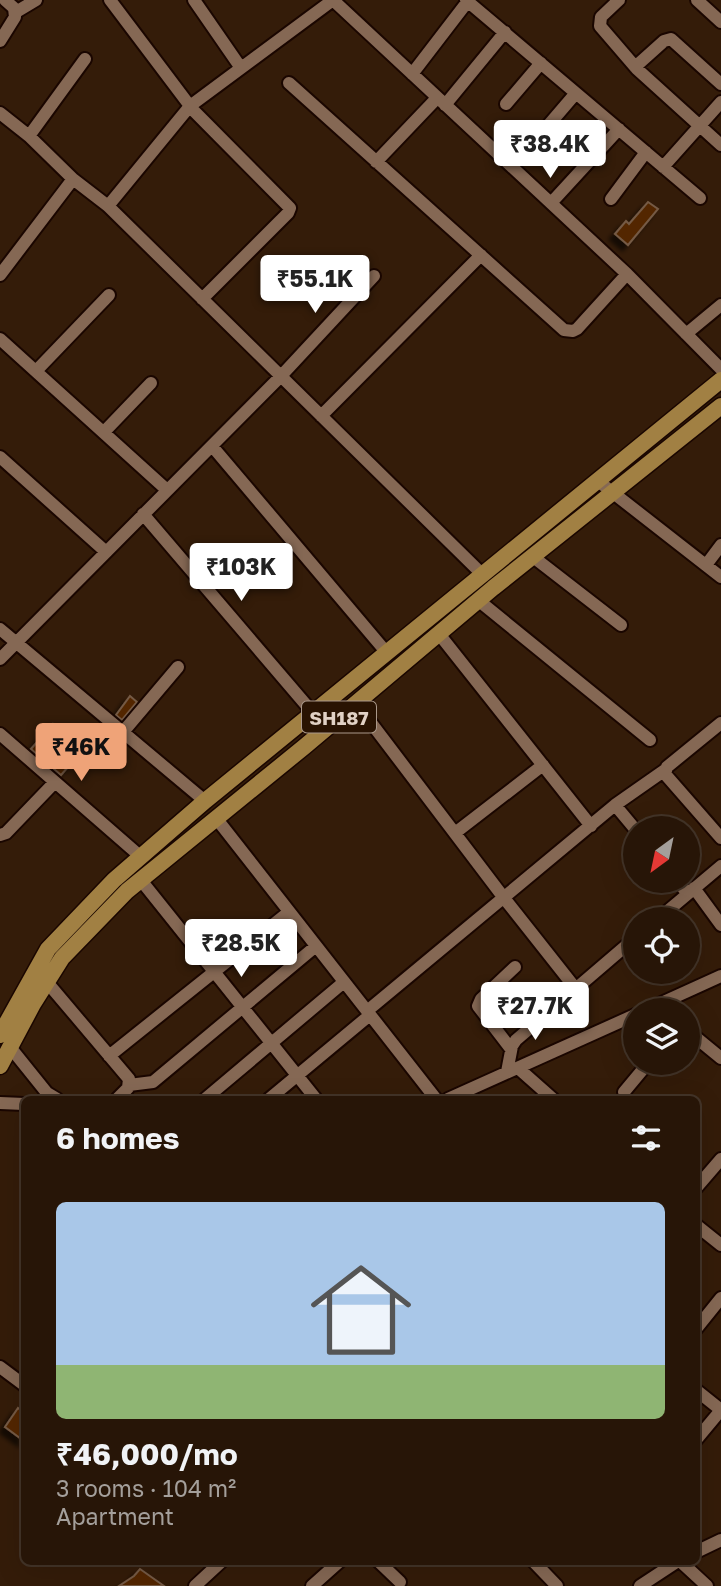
<!DOCTYPE html>
<html lang="en">
<head>
<meta charset="utf-8">
<style>
	body { margin:0; font-family:"Golos Text",sans-serif; background:#2f1e11; color:#f1f3f6; height:100vh; display:flex; flex-direction:column; font-size:26px; white-space:nowrap }
	* { box-sizing:border-box; margin:0 }
	p { font-size:23px; color:#a49f9b }
	.icon { flex:none; width:38px; height:38px; fill:none; stroke:currentColor; stroke-width:2; stroke-linecap:round; stroke-linejoin:round }
	.map { position:relative; flex:1; overflow:hidden }
	.details { position:absolute; left:21px; top:1096px; width:679px; height:469px; display:flex; flex-direction:column; background:#271507; border-radius:10px; box-shadow:0 7px 28px #0002,0 0 0 2px #433428 }
	.details>* { flex:none }
	.needle { width:46px; rotate:213deg }
	.fabs { position:absolute; left:623px; top:816px; display:grid; gap:14px }
	.fabs a { display:grid; place-items:center; width:77px; height:77px; border-radius:50%; background:#271507; box-shadow:0 7px 28px #0002,0 0 0 2px #433428; font-size:35px }
	.price { position:absolute; translate:-50% -60px; padding:0 16px; border-radius:7px; background:#fff; color:#222; font-size:23px; line-height:46px; filter:drop-shadow(0 2px 4px #0008) }
	.price::after { content:''; position:absolute; left:50%; top:42px; width:21px; height:16px; margin-left:-10px; background:inherit; clip-path:polygon(0 0,100% 0,50% 100%) }
	.price.on { background:#efa378; color:#111 }
	ul { padding:0; list-style:none }
	li { display:grid; align-content:center; gap:14px; height:371px; padding:0 35px }
	li+li { border-top:2px solid #433428 }
	li span { display:grid; place-items:center; height:217px; border-radius:10px; color:#555 }
	li>.icon { margin-inline-start:auto }
	span .icon { width:126px; height:126px; fill:#fffc; stroke-width:1 }
	li b { font-size:30px }
	h2 { display:flex; justify-content:space-between; align-items:center; height:84px; padding:0 35px; font-size:30px }
	.map>svg:first-child { display:block }
</style>
</head>
<body>
<div class="map">
<svg width="721" height="1586" viewBox="0 0 721 1586">
	<defs>
		<filter id="shadow"><feDropShadow dx="-5.5" dy="5.5" stdDeviation="2" flood-color="#0009"/></filter>
	</defs>
	<rect width="100%" height="100%" fill="#341c09"/>
	<!-- building -->
	<path fill="#532800" stroke="#755a45" stroke-width="2" filter="url(#shadow)" d="M648,202L658,209L628,245L615,234L626,221L629,224Z
		M130,696L137,702L122,720L116,715Z
		M53,724L83,750L61,775L31,749Z
		M18,1408L24,1413V1441L5,1427Z
		M140,1569L164,1586H119L134,1576Z"/>
	<g fill="none" stroke-linecap="round" stroke-linejoin="round">
		<!-- minor casing -->
		<g stroke="#1a0600" stroke-width="16">
			<path id="minor" d="M110,0L193,110L290,208L288,213L202,299
				M194,0L241,68
				M333,0L627,274L721,369
				M466,0L700,198
				M619,0L601,17L600,26L637,69L721,145
				M697,0L721,22
				M16,12L36,0
				M0,41L15,17L14,8L5,0
				M635,67L664,41L671,39L721,84
				M412,74L468,1
				M289,83L564,330L573,331L577,329L627,274
				M506,104L541,63
				M445,105L505,32
				M0,113L29,136L73,179
				M540,135L576,93
				M29,136L85,59
				M376,162L437,98
				M663,167L721,102
				M611,199L646,152
				M551,203L619,129
				M108,206L190,106L333,0
				M0,275L73,179L108,206L483,575
				M686,334L721,305
				M0,339L167,490
				M36,371L109,295
				M321,416L481,255
				M104,432L151,383
				M212,446L387,653
				M0,457L105,551
				M598,481L721,577
				M143,514L313,713
				M532,556L621,625
				M706,565L721,545
				M478,600L650,740
				M0,629L205,801
				M439,634L591,826
				M0,659L281,376L374,276
				M356,703L504,898L576,989
				M721,723L667,767L665,774L721,838
				M123,732L178,667
				M0,734L140,856
				M615,805L635,829
				M216,818L436,1099
				M455,833L543,765
				M0,835L6,833L55,782
				M140,879L316,1099
				M677,880L687,893
				M694,888L721,925
				M658,919L721,866
				M46,981L129,1079L128,1088L117,1099
				M646,1010L721,976
				M367,1011L615,805L665,770
				M688,1031L721,1058
				M10,1047L47,1093L57,1099
				M511,1049L478,1006L481,999L515,967
				M109,1056L289,912
				M518,1068L553,1099
				M507,1072L512,1046L516,1040L635,938
				M129,1085L153,1082L316,946
				M624,1092L649,1062
				M205,1099L344,982
				M269,1099L370,1015
				M448,1099L635,1015
				M0,1103L24,1104
				M696,1188L721,1159
				M696,1225L721,1245
				M696,1329L721,1298
				M0,1367L24,1385
				M696,1390L721,1410
				M696,1440L721,1410
				M696,1552L721,1540
				M378,1561L400,1582
				M533,1561L557,1586
				M680,1561L707,1586
				M195,1586L222,1561
				M312,1586L340,1561
				M640,1586L678,1561"/>
		</g>
		<!-- major casing -->
		<g stroke="#1a0600" stroke-width="19">
			<path id="major" d="M0,1035L48,949L114,880L205,801L721,380
				M0,1066L33,1004L62,958L127,891L304,747L493,588L721,406"/>
		</g>
		<!-- minor -->
		<use href="#minor" stroke="#856854" stroke-width="12"/>
		<!-- major -->
		<use href="#major" stroke="#a18043" stroke-width="16"/>
	</g>
	<g text-anchor="middle" dominant-baseline="central" stroke-width="6" stroke-linejoin="round" paint-order="stroke">
		<!-- shield labels -->
		<rect fill="#291302" stroke="#aa988a" stroke-width="2" x="302" y="701.5" width="74" height="31" rx="5"/>
		<g font-size="19" font-weight="bold" fill="#e1d1c5">
			<text x="339" y="717">SH187</text>
		</g>
	</g>
</svg>
<div class="fabs">
<a><svg class="needle" viewBox="-14 -14 28 28"><path d="M0-13l5 13h-10z" fill="#e53935"/><path d="M0 13l5-13h-10z" fill="#a49f9b"/></svg></a>
<a><svg class="icon" aria-label="locate" viewBox="0 0 24 24"><circle cx="12" cy="12" r="6"/><path d="M12 2v4M12 18v4M2 12h4M18 12h4"/></svg></a>
<a><svg class="icon" aria-label="layers" viewBox="0 0 24 24"><path d="M12 4l9 5-9 5-9-5zM3 14l9 5 9-5"/></svg></a>
</div>
<b class="price" style="left:550px;top:180px">₹38.4K</b>
<b class="price" style="left:315px;top:315px">₹55.1K</b>
<b class="price" style="left:241px;top:603px">₹103K</b>
<b class="price on" style="left:81px;top:783px">₹46K</b>
<b class="price" style="left:241px;top:979px">₹28.5K</b>
<b class="price" style="left:535px;top:1042px">₹27.7K</b>
<section class="details">
<h2>6 homes<svg class="icon" aria-label="filters" viewBox="0 0 24 24"><path d="M4 7h16M4 17h16"/><circle cx="9" cy="7" r="2"/><circle cx="15" cy="17" r="2"/></svg></h2>
<ul>
<li><span style="background:linear-gradient(#a9c7e8 75%,#8fb573 0)"><svg class="icon" aria-label="home" viewBox="0 0 24 24"><path d="M3 11l9-7 9 7M6 9v11h12V9"/></svg></span><div><b>₹46,000/mo</b><p>3 rooms · 104 m²</p><p>Apartment</p></div></li>
</ul>
</section>
</div>
</body>
</html>
